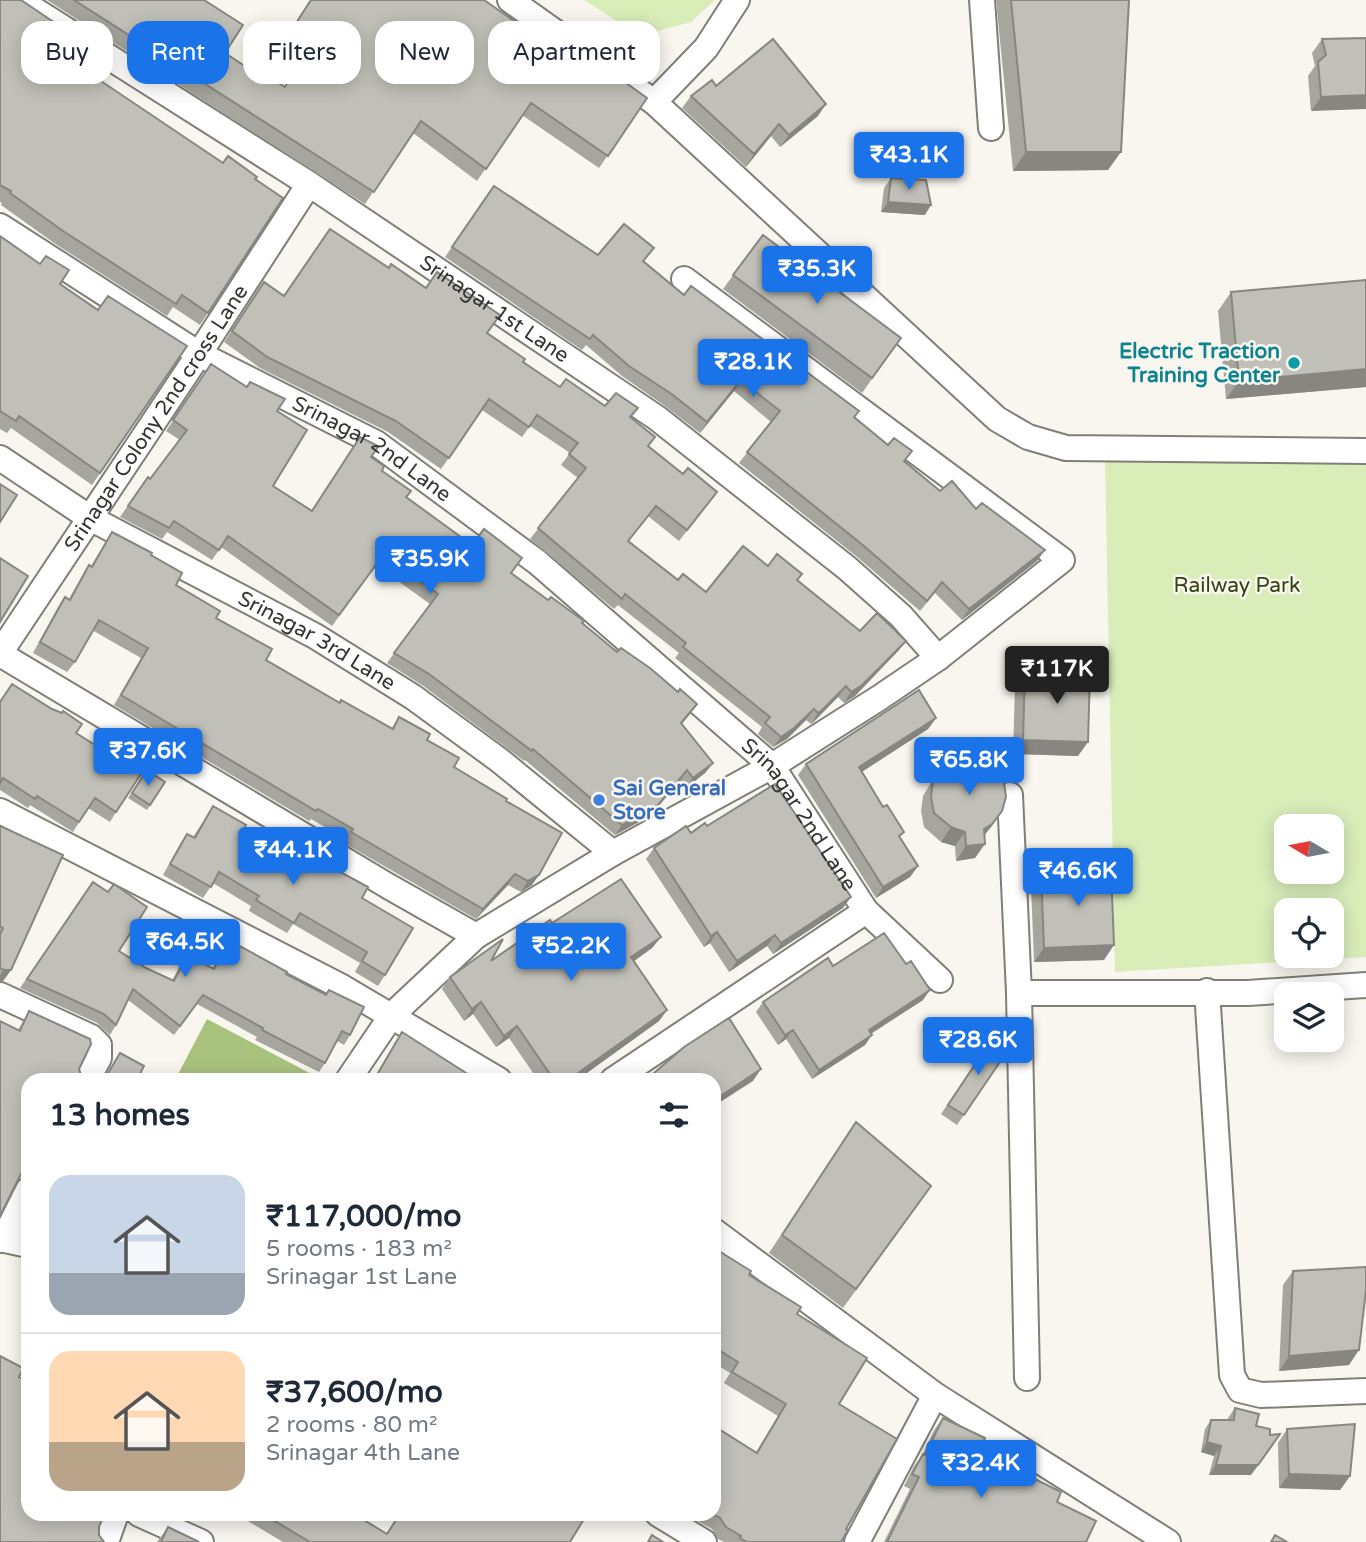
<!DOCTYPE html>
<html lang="en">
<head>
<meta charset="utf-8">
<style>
	body { margin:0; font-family:"Varela Round",sans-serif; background:#f6f6f7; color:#1f2937; height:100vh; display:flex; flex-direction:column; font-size:26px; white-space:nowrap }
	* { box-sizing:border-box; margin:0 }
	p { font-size:23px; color:#747a83 }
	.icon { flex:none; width:38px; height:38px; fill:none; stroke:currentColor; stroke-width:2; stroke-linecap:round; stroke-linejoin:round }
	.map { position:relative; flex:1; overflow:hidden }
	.sheet { position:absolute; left:21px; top:1073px; width:700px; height:448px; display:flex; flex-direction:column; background:#fff; border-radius:21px; box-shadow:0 4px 18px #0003 }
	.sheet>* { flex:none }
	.top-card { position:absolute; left:21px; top:21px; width:700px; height:63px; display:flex; gap:14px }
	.needle { width:46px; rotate:280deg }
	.fabs { position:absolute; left:1274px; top:814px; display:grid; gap:14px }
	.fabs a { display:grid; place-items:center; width:70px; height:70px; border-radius:14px; background:#fff; box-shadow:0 4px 18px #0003; font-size:35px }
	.price { position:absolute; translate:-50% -60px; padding:0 16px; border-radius:7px; background:#1a73e8; color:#fff; font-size:23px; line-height:46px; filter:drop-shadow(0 2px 4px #0008) }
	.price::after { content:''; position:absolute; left:50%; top:42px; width:21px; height:16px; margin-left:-10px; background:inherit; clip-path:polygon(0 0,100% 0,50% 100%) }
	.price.active { background:#222; color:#fff }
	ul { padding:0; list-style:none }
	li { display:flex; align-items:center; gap:21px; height:175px; padding:0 28px }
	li+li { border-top:2px solid #e0e1e3 }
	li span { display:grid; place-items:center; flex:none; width:196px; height:140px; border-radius:21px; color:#555 }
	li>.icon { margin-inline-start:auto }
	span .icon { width:84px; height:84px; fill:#fffc; stroke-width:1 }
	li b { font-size:30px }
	h2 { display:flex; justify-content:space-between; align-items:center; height:84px; padding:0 28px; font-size:30px }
	.tag { padding:0 24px; border-radius:21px; background:#fff; box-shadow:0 4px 18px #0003; font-size:24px; line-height:63px }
	.tag.active { background:#1a73e8; color:#fff }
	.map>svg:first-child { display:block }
</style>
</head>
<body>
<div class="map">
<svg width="1366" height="1542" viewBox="0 0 1366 1542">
	<rect width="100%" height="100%" fill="#f8f6ee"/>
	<!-- green -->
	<path fill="#d9edb9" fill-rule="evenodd" d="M584,0H715L691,22L640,36Z
		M1366,452V957L1115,972L1105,460ZM1286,826H1332V872H1286ZM1286,910H1332V956H1286Z"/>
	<!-- forest -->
	<path fill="#a8c27e" d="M207,1019L321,1079L175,1080Z"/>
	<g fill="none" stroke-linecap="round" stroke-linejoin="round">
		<!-- minor casing -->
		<g stroke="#807f77" stroke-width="28">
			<g id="minor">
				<path id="s1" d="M19,0L309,184L657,418L847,568L901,616L938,658"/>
				<path d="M510,0L654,102L706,48L737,0"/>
				<path d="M982,0L991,128"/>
				<path d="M654,102L997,419L1028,437L1066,448L1366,451"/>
				<path id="s2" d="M0,226L199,354L376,443L537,562L772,766L866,911L940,980"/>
				<path id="s3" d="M0,458L90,518L315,636L413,697L499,760L613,853"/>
				<path id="s4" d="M0,653L199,354L309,184"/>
				<path d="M0,654L388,886L476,936"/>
				<path d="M1010,795L1019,993L1027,1378"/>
				<path d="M0,811L342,987L499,1080"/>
				<path d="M1207,991L1232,1375L1240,1390L1261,1395L1366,1391"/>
				<path d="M1019,993H1248L1366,985"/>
				<path d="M0,995L91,1037L99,1045V1058L87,1080"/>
				<path d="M348,1080L392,1015L476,936L613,853L772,766L879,698L938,658L1062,560L684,279"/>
				<path d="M613,1080L866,911"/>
				<path d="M714,1231L935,1395L1168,1542"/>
				<path d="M0,1239L28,1245"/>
				<path d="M3,1240L28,1190"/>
				<path d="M139,1514L201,1542"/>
				<path d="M658,1514L704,1542"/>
				<path d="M106,1542L116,1514"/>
				<path d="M857,1542L935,1395"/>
			</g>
		</g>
		<!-- minor -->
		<use href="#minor" stroke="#fff" stroke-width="24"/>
	</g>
	<!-- wall -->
	<path fill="#a6a59e" d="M0,0L89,73L223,163L255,179L208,313L200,325L173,307L167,316L54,243L1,205L2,203L0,202Z
		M47,0H204L225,53L257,74L285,87L300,62L279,49L310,0H484L540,39L647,98L599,168L522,115L477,181L413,133L365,204Z
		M996,0H1129L1108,170L1013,171Z
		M1366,38L1311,111L1308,76L1315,66L1312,53L1322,39Z
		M716,86L818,116L780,147L771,136L746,167L682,108L691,96Z
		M891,178L925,215L881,212L884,188Z
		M494,186L598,255L644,262L684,295L855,417L905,462L940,491L976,509L1037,561L962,620L935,593L920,611L856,556L739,463L771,422L734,391L700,433L665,406L622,376L586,345L582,350L445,257Z
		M763,235L901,338L862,393L723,289Z
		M0,236L60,284L98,310L187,346L92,485L11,428L7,433L0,429Z
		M1366,280V387L1226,399L1218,311L1231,292Z
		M256,293L284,296L487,333L523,362L560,387L631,417L649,446L683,474L717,492L679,541L648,516L629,541L678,580L706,592L768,566L798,581L860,631L906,641L898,651L855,696L844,703L838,697L814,722L811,724L806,720L787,739L773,747L758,734L762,727L675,658L679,653L618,605L614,609L530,539L578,478L561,465L570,453L530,426L522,437L482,410L441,469L388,432L260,368L224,342Z
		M211,364L277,411L273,486L312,511L371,457L382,471L406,497L548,600L582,623L690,714L682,724L713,763L705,773L686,788L680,781L650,816L615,835L525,760L524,761L422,685L387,663L430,604L376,565L332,626L221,547L212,560L167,532L162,539L120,517L148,477L150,479L180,440L166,431Z
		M112,532L151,555L176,585L266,660L339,703L392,728L399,717L427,740L454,767L506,801L532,885L521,892L508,885L476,919L344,843L346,839L311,819L309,821L114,705L141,658L92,630L75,662L67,672L33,653L58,607L65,597L69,599L82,576L89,565L91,566Z
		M1063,670L1078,756L1013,754L1015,686L1025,671L1062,672Z
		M0,702L76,733L116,812L110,822L88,808L73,832L30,805L28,808L0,790Z
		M936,718L928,729L861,772L918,866L910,877L876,898L798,775L806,764Z
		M939,769L985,835L975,858L956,861L955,846L941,842L924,827L921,811L923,796Z
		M147,770L150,805L147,810L128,798Z
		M213,806L242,833L280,856L289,844L362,898L385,975L378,986L355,972L360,963L293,924L287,933L249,911L251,906L213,883L203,898L163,875L180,844L187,834L193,837Z
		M0,826L11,970L3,981H0Z
		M707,826L843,908L773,954L767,946L729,972L710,943L704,947L646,859L654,848Z
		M1041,871L1104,960L1034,962L1031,885Z
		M93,882L119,951L146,968L172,980L187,955L213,968L223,950L229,940L286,974L326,995L329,990L350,1035L344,1045L337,1041L325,1063L319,1072L255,1040L257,1037L197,1004L174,1035L128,1000L116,1025L110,1035L97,1023L20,988Z
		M552,923L661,937L652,948L634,961L667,1010L659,1021L577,1080H538L509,1038L496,1047L473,1014L464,1021L442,989L450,977L491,961Z
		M833,966L923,1000L871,1034L865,1045L812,1079L786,1039L778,1045L756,1012L763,1002Z
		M29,1011L79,1069L82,1078L28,1080V1175L20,1177L18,1030Z
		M402,1032L477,1080H373Z
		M992,1039L1008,1050L957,1125L941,1114Z
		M856,1122L918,1205L843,1308L769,1253Z
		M714,1248L797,1314L839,1404L846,1529L841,1542H724L718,1539L712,1529L685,1514H714L756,1452L778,1416L724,1383L730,1373L714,1363Z
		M1293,1271L1349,1365L1279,1371L1283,1285Z
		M1235,1408L1256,1426L1251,1475H1209L1214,1456L1201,1452L1205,1429L1211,1420H1228V1418Z
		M943,1418L977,1455L1025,1478L1027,1475L1057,1502L1086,1542H884L910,1489L904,1486L914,1466L923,1454L934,1430Z
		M1287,1429L1350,1476L1340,1490L1279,1488L1278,1443Z
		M221,1514H233L229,1519Z
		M236,1514H354L386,1534L399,1514H587L570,1542H283Z
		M168,1527L199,1542H157Z"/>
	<!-- shaded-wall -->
	<path fill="#878681" d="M1366,95V109L1311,111L1321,97Z
		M826,104L818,116L780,147L789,135Z
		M779,124L771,136L746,167L754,154Z
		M1026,152H1121L1108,170L1013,171Z
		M888,202L931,205L925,215L881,212Z
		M1366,369V387L1226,399L1239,381Z
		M741,380L734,391L700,433L707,422Z
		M1045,550L1037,561L962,620L969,609Z
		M906,641L898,651L855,696L844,703L851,692Z
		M846,686L838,697L811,724L818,713Z
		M814,709L806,720L787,739L773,747L781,737Z
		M936,718L928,729L851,779L859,767Z
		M1023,740L1088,742L1078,756L1013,754Z
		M713,763L705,773L686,788L693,778Z
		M687,770L680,781L650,816L615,835L622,825Z
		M1002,811L992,826L982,838L984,829Z
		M951,827L965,832L955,846L941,842Z
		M985,844L975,858L956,861L966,846Z
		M918,866L910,877L876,898L883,887Z
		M515,874L508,885L476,919L483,909Z
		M539,875L532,885L521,892L528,881Z
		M851,897L843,908L773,954L781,943Z
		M717,932L710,943L704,947L711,936Z
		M775,935L767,946L729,972L737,961Z
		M661,937L652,948L623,969L631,957Z
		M1114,945L1104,960L1034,962L1044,948Z
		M4,970H11L3,981H0V975Z
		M930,990L923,1000L862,1039L869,1030Z
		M481,1002L473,1014L464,1021L472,1009Z
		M667,1010L659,1021L577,1080H568Z
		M517,1026L509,1038L496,1047L504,1036Z
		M793,1030L786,1039L778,1045L785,1035Z
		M872,1035L865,1045L812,1079L819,1070Z
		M761,1069L753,1081L714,1106V1101L716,1099Z
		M28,1167V1175L20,1177L22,1172Z
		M1359,1350L1349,1365L1279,1371L1289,1356Z
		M1207,1442L1221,1446L1214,1456L1201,1452Z
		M1274,1444L1251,1475H1209L1216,1465Z
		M1289,1474L1350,1476L1340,1490L1279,1488Z"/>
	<!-- building -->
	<path fill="#c1c0b8" stroke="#878681" stroke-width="2" d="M0,0H21L58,25L48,39L91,69L89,73L223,163L228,156L257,177L255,179L283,198L208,313L182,295L176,304L63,231L10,193L11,191L0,185Z
		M74,0H204L243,25L225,53L257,74L259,71L285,87L309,50L287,37L311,0H484L540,39L548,27L647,98L608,156L531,103L486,169L421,121L374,192Z
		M1011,0H1129L1121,152H1026Z
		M1366,38V95L1321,97L1318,62L1326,55L1322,39Z
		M773,39L826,104L789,135L779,124L754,154L691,96L712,80L716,86Z
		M891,178L926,180L931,205L888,202Z
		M494,186L598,255L624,224L654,248L643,261L684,295L691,286L859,411L854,417L888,445L894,438L912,451L904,461L940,491L952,481L976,509L982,503L1045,550L969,609L942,582L927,601L864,546L747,452L780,411L741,380L707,422L673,395L629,366L593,335L590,339L452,247Z
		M330,229L389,268L391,264L426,288L437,272L500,315L487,333L525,359L523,362L560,387L566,379L605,406L616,393L638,408L630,417L655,437L648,446L683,474L688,468L717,492L687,530L656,506L628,541L678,580L683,574L706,592L743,546L768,566L777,554L802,574L797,580L860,631L877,613L906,641L862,685L851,692L846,686L821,711L818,713L814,709L794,728L781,737L765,723L770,717L683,647L686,643L625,594L622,599L538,528L586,468L569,454L578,443L537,415L529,427L489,399L449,458L396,421L267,357L232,331L264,282L284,296Z
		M763,235L901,338L872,378L733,275Z
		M0,236L40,264L46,256L69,270L60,284L98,310L108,296L187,346L100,473L19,416L16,421L0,411Z
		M1366,280V369L1239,381L1231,292Z
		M211,364L247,387L250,382L285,399L277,411L307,430L273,486L312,511L360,437L376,445L378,447L371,457L384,466L382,471L411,491L406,497L472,545L484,529L522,558L511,573L548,600L551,597L584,621L582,623L617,652L621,648L650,668L678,692L680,689L697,704L681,723L713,763L693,778L687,770L658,805L622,825L533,749L532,751L429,674L394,653L438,594L384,554L339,615L228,536L219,550L174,521L169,528L128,506L148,477L150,479L187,430L173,420Z
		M0,484L17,495L0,522Z
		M112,532L152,553L151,555L182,573L176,585L220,611L216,618L272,649L266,660L340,703L341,700L393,729L399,717L430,734L427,740L459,758L454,767L507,799L506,801L562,833L539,875L528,881L515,874L483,909L351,832L353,829L318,809L316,811L121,695L148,648L99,620L75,662L40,642L65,597L70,600L89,565L92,567Z
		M0,558L28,576L0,622Z
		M1063,670L1090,671L1088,742L1023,740L1025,671L1063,672Z
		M12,684L52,709L62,713L63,711L82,724L76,733L141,774L116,812L95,798L79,822L37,796L35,799L3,778L0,783V702Z
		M919,690L936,718L859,767L883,807L887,805L904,832L899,836L918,866L883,887L806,764Z
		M964,756L979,758L997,769L1004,782L1006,797L1002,811L992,824L984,829L985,844L966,846L965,832L951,827L934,813L931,797L933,781L939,769L951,760Z
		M147,770L165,782L150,805L132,793Z
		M775,784L851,897L781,943L775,935L737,961L717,932L711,936L654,848L686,826L691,833L705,823L707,826Z
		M213,806L246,825L242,833L281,857L289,844L368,887L362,898L413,928L385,975L362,961L367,952L300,913L294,923L256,900L259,896L219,872L211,887L170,864L187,834L195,838Z
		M0,826L63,855L11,970H4L0,968V935L3,928L0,926Z
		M1111,868L1114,945L1044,948L1041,871Z
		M621,879L661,937L631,957L667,1010L568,1080H554L517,1026L504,1036L481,1002L472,1009L450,977L503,939L491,961L550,920L552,923Z
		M93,882L108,892L114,884L147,907L119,951L146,968L174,981L187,955L214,969L229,940L287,972L286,974L326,995L329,990L364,1007L350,1035L342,1031L325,1063L262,1030L263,1028L203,995L180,1026L133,989L116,1025L104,1014L27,979Z
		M884,933L906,964L911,961L930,990L869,1030L872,1035L819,1070L793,1030L785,1035L763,1002L828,958L833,966Z
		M29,1011L90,1039L91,1044L79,1069L82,1078L84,1080H28V1167L22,1172L0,1216V1021L20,1031Z
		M729,1018L761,1069L716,1099L714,1097V1080H646L684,1047Z
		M402,1032L477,1080H374Z
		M992,1039L1008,1050L964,1115L948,1105Z
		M120,1053L144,1066L137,1080H104Z
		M856,1122L931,1186L856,1289L782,1235Z
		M714,1248L751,1271L749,1275L801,1307L797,1314L867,1358L839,1404L897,1439L846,1529L848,1530L841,1542H747L740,1538L741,1536L726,1527L720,1518L713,1514H714V1426L757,1453L786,1404L732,1372L738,1362L714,1347Z
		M1366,1267V1290L1359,1350L1289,1356L1293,1271Z
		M0,1356L23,1368L19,1377L28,1382V1514H104L99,1527V1535L104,1542H0Z
		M1235,1408L1259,1414L1256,1426L1270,1429V1435L1280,1434L1258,1465H1216L1221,1446L1207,1442L1211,1420H1234Z
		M943,1418L985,1438L977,1455L1026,1479L1027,1475L1061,1492L1057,1502L1096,1521L1086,1542H887L919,1477L912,1474L923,1454L925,1455Z
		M1355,1424L1350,1476L1289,1474L1287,1429Z
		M263,1514H354L387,1534L400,1514H587L570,1542H310Z
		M168,1527L199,1542H161Z
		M652,1535L663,1542H648Z
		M1275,1535L1287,1542H1271Z"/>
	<!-- markers -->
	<circle fill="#0f9aa8" stroke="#f8f6ee" stroke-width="2.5" cx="1294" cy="363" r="7"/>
	<circle fill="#3f7fe0" stroke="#f8f6ee" stroke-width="2.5" cx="599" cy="800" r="7"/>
	<g text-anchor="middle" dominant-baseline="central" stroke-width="5" stroke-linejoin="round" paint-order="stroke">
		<!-- street labels -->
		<g font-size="21" fill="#353431" stroke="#f8f6ee">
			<text stroke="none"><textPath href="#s1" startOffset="567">Srinagar 1st Lane</textPath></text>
			<text stroke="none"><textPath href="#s4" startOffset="282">Srinagar Colony 2nd cross Lane</textPath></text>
			<text stroke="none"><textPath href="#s2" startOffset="434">Srinagar 2nd Lane</textPath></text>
			<text stroke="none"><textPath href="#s3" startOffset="366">Srinagar 3rd Lane</textPath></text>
			<text stroke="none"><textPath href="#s2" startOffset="1001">Srinagar 2nd Lane</textPath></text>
		</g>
		<!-- culture labels -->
		<g font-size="21" font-weight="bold" fill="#0d838f" stroke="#f8f6ee" text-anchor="end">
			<text x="1280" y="351">Electric Traction<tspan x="1280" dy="24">Training Center</tspan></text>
		</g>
		<!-- park labels -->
		<g font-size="21" fill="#334311" stroke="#f8f6ee">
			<text x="1237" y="585">Railway Park</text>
		</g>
		<!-- shop labels -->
		<g font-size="21" font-weight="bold" fill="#366cbe" stroke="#f8f6ee" text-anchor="start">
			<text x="613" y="788">Sai General<tspan x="613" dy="24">Store</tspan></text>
		</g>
	</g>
</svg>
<div class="fabs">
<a><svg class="needle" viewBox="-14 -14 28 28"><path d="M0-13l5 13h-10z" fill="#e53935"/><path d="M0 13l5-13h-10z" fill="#747a83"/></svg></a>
<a><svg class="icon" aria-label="locate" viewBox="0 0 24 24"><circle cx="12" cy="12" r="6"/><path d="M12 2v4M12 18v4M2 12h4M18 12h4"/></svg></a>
<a><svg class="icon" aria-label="layers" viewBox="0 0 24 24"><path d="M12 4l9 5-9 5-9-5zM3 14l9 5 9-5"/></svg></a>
</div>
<b class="price" style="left:909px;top:192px">₹43.1K</b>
<b class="price" style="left:817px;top:306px">₹35.3K</b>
<b class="price" style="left:753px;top:399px">₹28.1K</b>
<b class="price" style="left:430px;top:596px">₹35.9K</b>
<b class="price active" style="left:1057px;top:706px">₹117K</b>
<b class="price" style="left:148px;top:788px">₹37.6K</b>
<b class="price" style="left:969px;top:797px">₹65.8K</b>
<b class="price" style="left:293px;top:887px">₹44.1K</b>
<b class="price" style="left:1078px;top:908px">₹46.6K</b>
<b class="price" style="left:185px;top:979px">₹64.5K</b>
<b class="price" style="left:571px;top:983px">₹52.2K</b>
<b class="price" style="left:978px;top:1077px">₹28.6K</b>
<b class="price" style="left:981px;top:1500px">₹32.4K</b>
<div class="top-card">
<a class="tag">Buy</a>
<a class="tag active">Rent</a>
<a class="tag">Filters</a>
<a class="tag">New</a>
<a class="tag">Apartment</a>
</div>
<section class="sheet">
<h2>13 homes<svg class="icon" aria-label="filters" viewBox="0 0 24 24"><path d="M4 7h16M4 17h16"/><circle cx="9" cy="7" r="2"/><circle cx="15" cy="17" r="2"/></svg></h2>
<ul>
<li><span style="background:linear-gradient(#c9d6e8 70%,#9aa5b1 0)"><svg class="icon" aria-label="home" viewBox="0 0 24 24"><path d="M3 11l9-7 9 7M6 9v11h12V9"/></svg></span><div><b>₹117,000/mo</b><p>5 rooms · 183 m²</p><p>Srinagar 1st Lane</p></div></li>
<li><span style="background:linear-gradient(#ffd9b3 65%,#b9a48a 0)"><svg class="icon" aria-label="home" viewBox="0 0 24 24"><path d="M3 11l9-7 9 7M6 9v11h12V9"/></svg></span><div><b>₹37,600/mo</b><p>2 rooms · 80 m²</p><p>Srinagar 4th Lane</p></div></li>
</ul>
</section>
</div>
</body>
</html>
